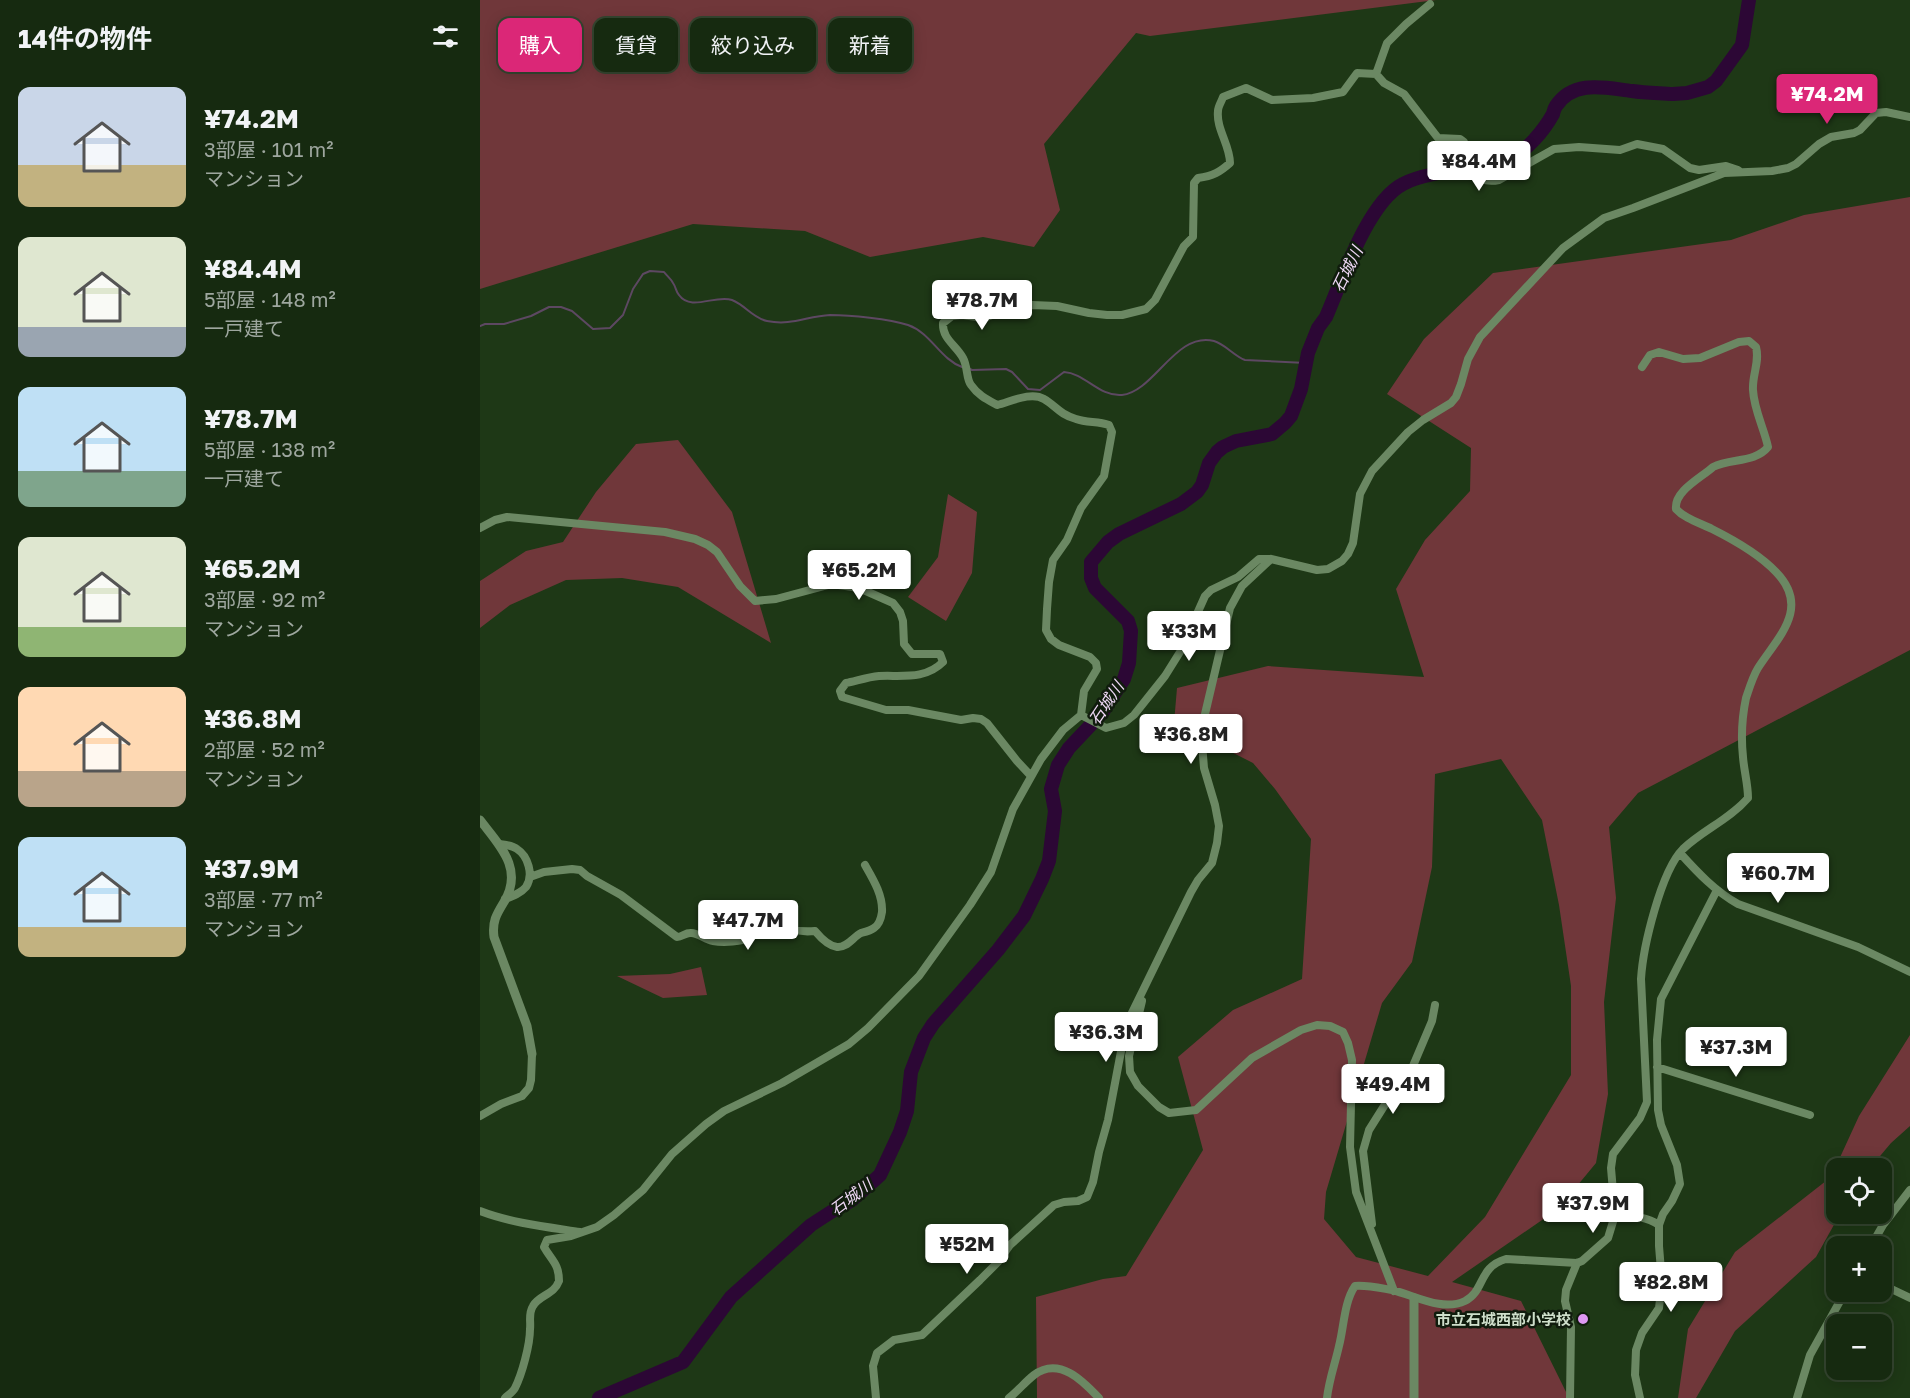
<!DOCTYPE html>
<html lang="ja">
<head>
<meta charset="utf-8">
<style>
	body { margin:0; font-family:"Golos Text","Noto Sans JP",sans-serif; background:#1f3219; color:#f1f3f6; height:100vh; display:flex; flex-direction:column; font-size:22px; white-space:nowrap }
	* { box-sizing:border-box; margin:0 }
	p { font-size:20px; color:#9ea79f }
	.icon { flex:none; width:33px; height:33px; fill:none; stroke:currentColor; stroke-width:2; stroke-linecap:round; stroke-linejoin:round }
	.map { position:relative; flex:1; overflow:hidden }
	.sheet { display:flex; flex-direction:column; background:#162a10; width:480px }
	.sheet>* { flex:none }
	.top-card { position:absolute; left:18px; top:18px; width:570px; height:54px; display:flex; gap:12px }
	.controls { position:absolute; left:1346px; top:1158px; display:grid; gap:12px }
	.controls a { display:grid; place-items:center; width:66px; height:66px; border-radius:12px; background:#162a10; box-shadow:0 3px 15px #0003,0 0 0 2px #354630; font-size:30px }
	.price { position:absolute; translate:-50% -51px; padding:0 14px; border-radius:6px; background:#fff; color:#222; font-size:20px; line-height:39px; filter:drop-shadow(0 2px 3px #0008) }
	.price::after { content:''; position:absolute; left:50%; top:36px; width:18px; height:14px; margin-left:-9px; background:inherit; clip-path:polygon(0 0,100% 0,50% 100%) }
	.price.on { background:#db2777; color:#fff }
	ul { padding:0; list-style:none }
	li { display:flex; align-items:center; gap:18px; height:150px; padding:0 18px }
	li span { display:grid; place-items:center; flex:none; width:168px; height:120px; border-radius:12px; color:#555 }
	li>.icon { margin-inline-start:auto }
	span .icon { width:72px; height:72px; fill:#fffc; stroke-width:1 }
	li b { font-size:26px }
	h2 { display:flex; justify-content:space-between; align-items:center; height:72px; padding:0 18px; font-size:26px }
	.pill { padding:0 21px; border-radius:12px; background:#162a10; box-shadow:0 3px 15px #0003,0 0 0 2px #354630; font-size:21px; line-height:54px }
	.pill.on { background:#db2777; color:#fff }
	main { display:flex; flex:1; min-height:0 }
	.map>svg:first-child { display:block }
</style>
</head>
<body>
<main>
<section class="sheet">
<h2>14件の物件<svg class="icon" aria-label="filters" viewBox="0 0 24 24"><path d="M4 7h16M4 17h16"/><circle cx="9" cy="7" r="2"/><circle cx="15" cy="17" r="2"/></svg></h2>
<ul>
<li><span style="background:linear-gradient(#c9d6e8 65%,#c2b280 0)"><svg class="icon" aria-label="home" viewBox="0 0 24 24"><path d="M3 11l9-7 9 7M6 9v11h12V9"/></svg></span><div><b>¥74.2M</b><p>3部屋 · 101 m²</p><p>マンション</p></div></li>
<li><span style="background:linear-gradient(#dfe7d0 75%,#9aa5b1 0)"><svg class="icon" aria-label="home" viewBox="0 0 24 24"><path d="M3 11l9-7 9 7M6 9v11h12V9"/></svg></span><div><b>¥84.4M</b><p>5部屋 · 148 m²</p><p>一戸建て</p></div></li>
<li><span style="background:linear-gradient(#bfe0f5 70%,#7fa58c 0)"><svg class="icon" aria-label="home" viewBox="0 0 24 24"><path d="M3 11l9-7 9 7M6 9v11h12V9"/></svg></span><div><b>¥78.7M</b><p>5部屋 · 138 m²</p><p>一戸建て</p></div></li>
<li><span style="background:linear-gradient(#dfe7d0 75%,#8fb573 0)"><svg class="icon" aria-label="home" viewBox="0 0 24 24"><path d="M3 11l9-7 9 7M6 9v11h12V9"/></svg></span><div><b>¥65.2M</b><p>3部屋 · 92 m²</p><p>マンション</p></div></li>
<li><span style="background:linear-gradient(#ffd9b3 70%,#b9a48a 0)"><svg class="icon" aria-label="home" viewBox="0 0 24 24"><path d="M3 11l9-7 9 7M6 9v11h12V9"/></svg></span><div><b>¥36.8M</b><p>2部屋 · 52 m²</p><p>マンション</p></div></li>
<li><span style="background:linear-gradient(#bfe0f5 75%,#c2b280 0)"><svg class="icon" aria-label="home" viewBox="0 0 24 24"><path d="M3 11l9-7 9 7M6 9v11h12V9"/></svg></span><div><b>¥37.9M</b><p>3部屋 · 77 m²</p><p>マンション</p></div></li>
</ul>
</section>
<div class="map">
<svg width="1430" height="1398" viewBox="0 0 1430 1398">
	<rect width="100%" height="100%" fill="#1e3816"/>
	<!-- green -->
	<path fill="#70373a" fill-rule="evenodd" d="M0,0H956L670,36L656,33L564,144L580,210L554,247L503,237L390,257L325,231L213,224L0,289Z
		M1430,197V650L1158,793L1129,827L1136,898L1124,1002L1128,1094L1116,1163L1078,1209L972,1282L1041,1301L1089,1398H557L556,1297L623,1279L646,1276L723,1150L698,1057L753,1010L822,979L831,839L795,789L773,763L694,723L697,688L788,666L944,677L916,589L945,540L990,491L991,448L907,394L944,339L1013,273L1251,240L1324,215ZM1021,759L1062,820L1079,905L1091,986V1075L1005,1217L948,1276L876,1257L844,1219L846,1192L902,1003L932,962L952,867L955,774Z
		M198,440L252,512L291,643L198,587L142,578L86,580L30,605L0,628V581L46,551L83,542L116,492L156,444Z
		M468,494L497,512L492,573L466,621L428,597L458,557Z
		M221,967L227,995L183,998L137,976L190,974Z
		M1430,1035V1126L1411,1143L1390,1168H1356V1214H1360L1336,1257L1255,1331L1216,1398H1198L1208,1329L1255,1252L1351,1177L1379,1116Z"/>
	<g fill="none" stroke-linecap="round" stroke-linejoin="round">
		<!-- stream -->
		<path stroke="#5d4862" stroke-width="2" d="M0,326L5,324H24L51,316L69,307H81L92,311L113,329L130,328L143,315L153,289L163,274L170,271L184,272C187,276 191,279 193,283C196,287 196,292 199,295C211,312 236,294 252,300C265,305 273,318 287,321C312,326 327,316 350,315C371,315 409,319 428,325C451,333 460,359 482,367
			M488,368L492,370L526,369L532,372L548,389L560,390L584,372C605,373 619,397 642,395C674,392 696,331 734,341C745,344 754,356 765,360L826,363"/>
		<!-- river -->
		<path stroke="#2c0735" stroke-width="14" d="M119,1398L203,1362L251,1297L331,1225L351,1212L372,1200L400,1175L420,1132L427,1111L431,1072L444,1038L453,1024L518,950L544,916L562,879L569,861L575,811L571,789L578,765L589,748L622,713L644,679L649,663L651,631L648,621L615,588L611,578V562L628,542L639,534L701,504L717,492L722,485L729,463L737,452L743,447L756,441L792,434L805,423L811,416L821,389L828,353L838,328L846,317C862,280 888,202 923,184C935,177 950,175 963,172C987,166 1005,174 1029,160C1047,150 1063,132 1073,114C1074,110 1074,109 1076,106C1094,79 1126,88 1152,91C1166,93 1180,93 1193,94L1207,93L1228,87L1236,81L1262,45L1269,0"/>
		<!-- minor -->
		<path stroke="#6b8863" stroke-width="8" d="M950,4L926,24L907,43L896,74L904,83L924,94L958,138L980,139L984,142L993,174C1001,181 1009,182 1019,180L1074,149L1099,147L1140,150L1157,144L1183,149L1210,168L1219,170L1246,166L1258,170
			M0,528L15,520L27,517L185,532L215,539L228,545L237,552L260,586L275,601L296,599L352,584L379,588L413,603L420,612L423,621L424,644L432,654H460L463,662C445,680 422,675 399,676C388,677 376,681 366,683L360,691L362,697L406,710H428L481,720L493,718L501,719L507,723L537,761L551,776
			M601,715L626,728L644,723L654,715L685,676L700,652L725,596L731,590L758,577L779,559H791L837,570L848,569L862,561L868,554L873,543L880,494L892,471L928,432L943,420L971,403L976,397L981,384L988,359L1000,337L1083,248L1124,218L1153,208L1244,173L1292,171L1308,168L1316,164L1339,144L1351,137L1374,133L1380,130L1396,113L1406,112L1430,117
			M19,844C25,845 32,845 37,849C48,856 54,875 46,887C41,893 33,896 25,899
			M1200,853C1218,873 1235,891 1258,904L1378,947L1430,972
			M50,877L64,872L92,869L100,870L107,876L141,895L197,937C202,937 205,933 210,933C218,932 225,940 233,941C243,943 262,942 271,937C277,934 281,928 285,923C293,923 298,927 305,928C315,931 325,932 335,931C340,937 349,946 357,947C367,948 373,937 381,933C385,932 390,931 394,928C399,925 401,919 402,912C403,895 393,879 385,865
			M662,1001L649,1056L650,1072L658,1086L679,1107L689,1113L716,1110L772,1058L821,1030L837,1025L850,1026L863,1032L868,1043L872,1060L870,1147L876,1192L914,1291
			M1177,1067L1330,1115
			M0,1116L21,1104L42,1096L49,1088L51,1080L52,1054
			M0,1211C31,1223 67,1227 100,1232
			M1135,1215C1151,1216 1166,1216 1179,1225
			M892,1224L883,1151L889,1130L911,1095L930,1073L952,1021L955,1005
			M1391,1246L1403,1225L1430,1190
			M1401,1284L1430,1298
			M25,1398C28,1395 33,1392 35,1388C42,1374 50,1345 50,1329C51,1321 48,1314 53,1306C59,1295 74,1295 79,1281C79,1264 72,1261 64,1247L67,1240L91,1236L117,1227L134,1215L163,1190L192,1154L226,1124L244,1111L302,1083L369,1044L388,1028L439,976L490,905L511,872L533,809L561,759L583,730L601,715L604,691L617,669L616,663L610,657L579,645L571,639L566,630L567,609L569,582L573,560L587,540L601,508L624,476L632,432L629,425C618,421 607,423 596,419C579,414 576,406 564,399C551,391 530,402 517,405C506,399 498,395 491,385C486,379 488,367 483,358C476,345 462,339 463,323L472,316L482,315L504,318L533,307L552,305L577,306L609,313L627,315H642L666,309L675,300L704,246L713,237L714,183L718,178C733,176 740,172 750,163C750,145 736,129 738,111C738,106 742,101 743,97L766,88L792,100L833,98L863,92L877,73L896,74
			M396,1398L393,1366L397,1353L414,1340L442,1335L500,1280L518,1262L530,1245L574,1205L584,1202L598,1201L607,1197L613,1182L619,1152L628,1120L646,1025L711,892L718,880L732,863L737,843L739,826L735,805L724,768L721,731L750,608L762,586L791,559
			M529,1398C538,1391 545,1382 554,1375C579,1356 603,1381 619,1398
			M847,1398C849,1380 855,1364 859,1346C864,1327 864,1302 875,1286C887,1285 900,1288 912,1290C934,1295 962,1312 985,1301C1005,1291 998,1267 1026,1259L1097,1263L1102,1261L1128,1238L1135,1215L1131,1168L1133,1154L1160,1118L1167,1102L1161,979C1163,947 1181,871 1203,849C1223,830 1250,819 1268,798C1268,784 1264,771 1263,757C1261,738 1262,717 1266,698C1269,689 1273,676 1278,668C1298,637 1331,608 1296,572C1279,554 1254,540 1232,529C1220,523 1205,519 1196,509C1194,491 1221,478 1233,467C1251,458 1275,463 1288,447C1284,428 1274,410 1273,390C1272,375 1280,362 1276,347L1269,341L1259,342L1220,358L1203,359L1179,352L1170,355L1162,367
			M1090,1398L1091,1327L1085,1301L1086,1290L1097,1263
			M1160,1398L1155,1375L1156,1350L1162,1333L1179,1308L1182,1283L1179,1246V1225L1183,1214L1192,1201L1200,1184L1197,1165L1181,1125L1178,1110L1177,1040L1181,999L1237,890
			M1317,1398L1330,1355L1365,1292"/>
		<!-- tertiary -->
		<path stroke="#6b8863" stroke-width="9" d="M0,820C20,846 44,869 24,902C16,915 12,922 14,937L47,1026L52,1054
			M934,1398V1298"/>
	</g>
	<!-- markers -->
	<circle fill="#de98f2" stroke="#101c0d" stroke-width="2" cx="1103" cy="1319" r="6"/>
	<g text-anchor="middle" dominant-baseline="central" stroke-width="5" stroke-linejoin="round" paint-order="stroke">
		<!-- poi labels -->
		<g font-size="15" font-weight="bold" fill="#cfdfcb" stroke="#101c0d" text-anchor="end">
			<text x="1091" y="1319">市立石城西部小学校</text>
		</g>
		<!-- water labels -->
		<g font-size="16" font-style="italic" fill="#f0d9f7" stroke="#101c0d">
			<text transform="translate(867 269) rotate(-64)">石城川</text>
			<text transform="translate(626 703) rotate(-56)">石城川</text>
			<text transform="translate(371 1197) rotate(-37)">石城川</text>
		</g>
	</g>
</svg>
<div class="controls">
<a><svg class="icon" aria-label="locate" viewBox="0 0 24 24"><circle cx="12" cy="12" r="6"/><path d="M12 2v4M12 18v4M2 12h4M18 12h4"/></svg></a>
<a>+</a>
<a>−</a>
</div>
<b class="price on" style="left:1347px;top:125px">¥74.2M</b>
<b class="price" style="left:999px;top:192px">¥84.4M</b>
<b class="price" style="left:502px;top:331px">¥78.7M</b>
<b class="price" style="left:379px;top:601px">¥65.2M</b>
<b class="price" style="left:709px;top:662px">¥33M</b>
<b class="price" style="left:711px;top:765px">¥36.8M</b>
<b class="price" style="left:1298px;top:904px">¥60.7M</b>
<b class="price" style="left:268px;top:951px">¥47.7M</b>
<b class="price" style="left:626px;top:1063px">¥36.3M</b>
<b class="price" style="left:1256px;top:1078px">¥37.3M</b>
<b class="price" style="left:913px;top:1115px">¥49.4M</b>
<b class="price" style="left:1113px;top:1234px">¥37.9M</b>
<b class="price" style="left:487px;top:1275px">¥52M</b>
<b class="price" style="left:1191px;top:1313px">¥82.8M</b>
<div class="top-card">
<a class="pill on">購入</a>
<a class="pill">賃貸</a>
<a class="pill">絞り込み</a>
<a class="pill">新着</a>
</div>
</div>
</main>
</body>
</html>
